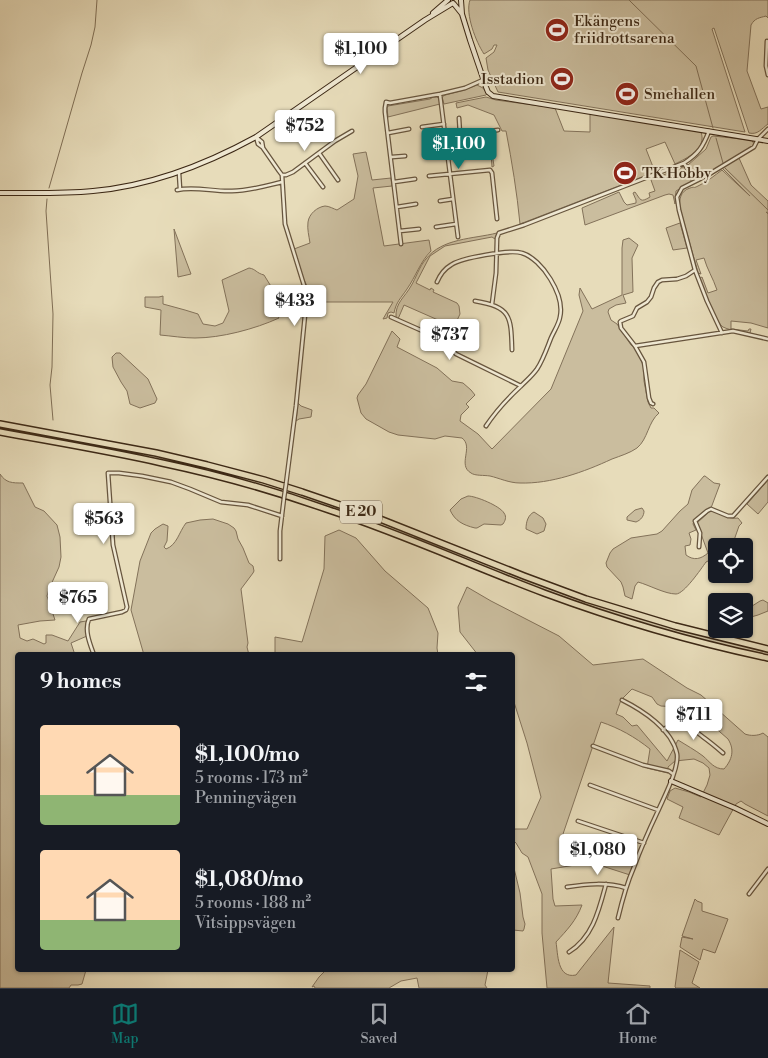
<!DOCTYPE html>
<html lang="en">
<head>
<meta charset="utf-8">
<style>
	body { margin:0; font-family:"Libre Bodoni",serif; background:#242831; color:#f1f3f6; height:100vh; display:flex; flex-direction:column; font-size:19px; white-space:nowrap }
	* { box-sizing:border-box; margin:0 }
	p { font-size:16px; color:#9ea1a6 }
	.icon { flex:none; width:28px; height:28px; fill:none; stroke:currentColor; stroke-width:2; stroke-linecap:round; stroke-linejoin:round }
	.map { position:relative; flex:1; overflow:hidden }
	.panel { position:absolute; left:15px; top:652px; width:500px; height:320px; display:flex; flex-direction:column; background:#171b24; border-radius:5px; box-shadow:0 1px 4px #0004 }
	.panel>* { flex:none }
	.controls { position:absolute; left:708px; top:538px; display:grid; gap:10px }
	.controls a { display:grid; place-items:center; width:45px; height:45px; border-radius:5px; background:#171b24; box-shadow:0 1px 4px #0004; font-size:25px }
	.price { position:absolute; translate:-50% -42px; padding:0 11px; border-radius:5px; background:#fff; color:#222; font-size:16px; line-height:32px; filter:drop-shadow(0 1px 2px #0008) }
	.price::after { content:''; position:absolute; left:50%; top:30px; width:15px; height:11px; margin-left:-8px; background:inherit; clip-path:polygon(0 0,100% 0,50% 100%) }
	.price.current { background:#0f766e; color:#fff }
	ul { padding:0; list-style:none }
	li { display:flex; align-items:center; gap:15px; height:125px; padding:0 25px }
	li span { display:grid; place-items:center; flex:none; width:140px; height:100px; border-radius:5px; color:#555 }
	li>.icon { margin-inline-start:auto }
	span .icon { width:60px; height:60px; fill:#fffc; stroke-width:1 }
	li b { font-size:21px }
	h2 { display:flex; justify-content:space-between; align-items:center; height:60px; padding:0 25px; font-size:21px }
	.menu { display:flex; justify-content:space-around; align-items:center; height:70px; border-top:1px solid #363941; background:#171b24; font-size:14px; color:#9ea1a6 }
	.menu a { display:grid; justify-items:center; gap:2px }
	.menu .current { color:#0f766e }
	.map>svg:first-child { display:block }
</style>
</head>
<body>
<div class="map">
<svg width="768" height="988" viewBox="0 0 768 988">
	<rect width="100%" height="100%" fill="#e7dcba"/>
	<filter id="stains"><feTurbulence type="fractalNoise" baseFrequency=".004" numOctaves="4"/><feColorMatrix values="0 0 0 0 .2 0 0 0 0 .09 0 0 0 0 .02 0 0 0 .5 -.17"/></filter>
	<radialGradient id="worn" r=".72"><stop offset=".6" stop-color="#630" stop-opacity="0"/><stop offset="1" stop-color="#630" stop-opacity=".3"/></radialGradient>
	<!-- green -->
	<path fill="#cabd9e" stroke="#83725a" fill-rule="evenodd" d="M470,0H768V18L766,16C759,18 755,18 751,25L747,71L761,109L768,107V124C761,129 758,135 749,133L714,28L712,29L745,132L498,92L488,70L486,58L494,52L497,45H494L492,49L484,54C476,42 465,14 470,0Z
		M477,85L483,88L487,94L486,95L444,104L442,97L445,95L464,90Z
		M433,97H437L439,99L440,104L388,117L387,108L388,106L430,99Z
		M486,97L496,100L555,108L564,131L590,132V113L697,131L701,132C707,149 687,158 675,164L665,142L646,149L655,172L520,224C517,193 512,162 506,131H502L494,115L468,105L457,108L456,103Z
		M459,136H461L463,149L491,146L494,166L492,167L491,154L463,157L462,156Z
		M713,136L751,140L753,142L754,145L703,176C695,176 691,172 688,165L706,149L711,137Z
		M366,152L372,180L391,178L392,186L373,188L384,246L429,240L431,251C420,262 416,276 407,289C401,298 396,302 394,313L391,312L388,313L387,318L383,319L393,302H316L308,304V288L301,274L294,249L310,243C309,236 307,229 308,222C309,214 317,207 325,206C329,206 334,209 337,210L354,199L358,176L353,154Z
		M739,158L751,185L768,201V213L766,212L768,214V328L751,323L731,321V329L748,331L749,329H751L750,333C741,331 731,331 723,327C716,323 703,287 700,278L702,277L708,293L717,290C713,278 707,269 704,258L696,260L701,274L698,273L680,208C679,200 680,191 690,188C696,186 692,189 698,186C707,182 715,175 722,170L750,196L722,168Z
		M683,167H685L691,180V182L676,191L675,204L673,195L669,194L665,195L585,225L582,208L619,192L624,202L627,205L636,203V200L633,193L635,192C641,200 640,203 650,197L649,193L655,191L651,180Z
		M680,223L687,248L673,250L666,228Z
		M174,229L191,274L178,277Z
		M497,233L495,239L492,237L445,246L430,256L416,283L430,290L431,288L434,290L433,292L457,303L459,306L460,314L454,327L404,305L398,319L396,317C395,303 405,297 411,286C416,278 419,267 426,259C442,238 473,239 497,233Z
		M629,238L638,245L632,258L633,292L623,295L626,303L616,305L609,309L608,312L611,320L617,324L631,345L635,348L641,360L644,368V381L648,402L651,408H654L659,413C648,422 648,439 637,448C630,453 620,456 612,459C584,472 551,484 520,483C509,483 499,478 490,476C484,475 475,476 471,473C457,465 474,447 462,438L445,436L435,439L398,435L389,432L366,419L361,413L357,398L358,395L366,384L392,331L400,339L397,347L437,368L452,381L463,383L471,390L475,395L466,404L469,407L461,415L460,421L478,434L492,449L551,389L583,311L579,295L580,288L592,309L622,295V248L623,240Z
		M249,268C256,269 256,273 264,275L272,288L269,300L279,318C255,329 221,338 195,338C183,338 172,336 160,335L161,310L145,307V297H159L163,296V304L185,310L198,314L203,324L215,326L223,323L229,311L222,280Z
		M116,353H120L148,379L157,399L155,403L140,408L130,404L127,391L121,382L113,367L112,357Z
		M298,403L301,406L312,410L311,417L299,419L296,421Z
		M0,474C6,483 12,483 23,483L35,507L44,511L57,525L60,537L61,557L59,567L49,589L47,596L55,620L40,621L18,625L20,638L27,641L33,639L44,644L46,643V635H52L68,641L80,622L86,621L87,622V636L71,643L75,655H18V970H86L82,984L78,985H71L69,988H0Z
		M704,476H705L714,483L720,484L711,508L694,521L693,524L696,530L689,533L691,539L690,545L685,546L686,555C694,561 701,559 708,553L697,523L710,511C720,512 728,520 738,518L742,523L739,526L732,546H716V564L714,565L708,561L706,562C701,569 684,594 676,594C665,594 649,585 638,582L635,586L632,599L625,596L623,587L621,582L607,567L606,563L610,553L613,549L631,538L657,534L662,531L680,511L688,504L692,490Z
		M768,480V502L758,514L747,504Z
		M468,496C476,496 500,506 504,513C507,517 505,521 503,524L501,525L484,524L477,528H475C463,525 455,521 450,510L461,499Z
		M642,508L644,511C644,516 641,520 636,522L627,520V517L635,510Z
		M534,512L543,518L546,524L544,531L537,534L526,529C526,522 528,515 534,512Z
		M213,519L228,524L234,528L236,531L238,539L243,548L249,563L253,566L254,571L253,573L241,589L248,643L247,647L249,655H144L131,610L140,561L151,533L155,529L163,524L168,526L167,541L164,547L166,549C177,545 179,532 186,523L200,520Z
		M339,530L356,538L385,571L428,608L438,633L437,648L438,655H275V637L302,642L324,569L325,536Z
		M411,538H423L589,602L640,619L701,635L768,651V656C720,644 672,633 624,618C551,596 481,566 411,538Z
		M467,587L491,601L559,636L593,665L643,659L687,688L701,695L745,734C750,736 758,736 763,733L768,737V816L745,804L741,801L736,804L719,835L679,818L683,807L667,799L670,791L675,788L689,792L701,797L707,785L710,775L709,768L703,763L694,759L675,761L668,767V773L647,768L650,749C635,737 619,728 601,722L563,834V837L565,838L588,839L637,858L630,875L596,864L587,863L551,869L553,899L555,906L582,905C576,921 567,930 556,942C558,954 557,979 576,975L614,927L608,983L650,986V988H547L542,933V894L528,857L522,853L516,843L513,840V832L515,829H527L541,797L527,743L513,699L512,655H478L460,632L458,607ZM632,689L652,697L657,704L661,706L677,707L686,705L696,711L728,739C735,750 732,760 724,769C714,769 710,762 703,756C695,750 686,745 678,740L667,761L637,725L632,726L623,717L616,714L621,700Z
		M763,600L768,603V611L758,615L751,617L749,611V608L760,601Z
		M513,864L520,893L523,917L525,924L524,929L523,931L513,930Z
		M695,899L697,901L702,903V911L728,919L715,953L703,949L700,960L680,947L682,937L693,939L682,936Z
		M680,950L699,962L692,983L700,988H676L675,987Z
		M326,970H488L485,985L487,988H419L417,978L401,981L389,988H315L314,986L312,987L319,977Z"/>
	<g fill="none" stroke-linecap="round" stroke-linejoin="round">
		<!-- stream -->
		<path stroke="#806f56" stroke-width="1" d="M629,0L696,66L713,128
			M716,138L723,163
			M725,168L768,210
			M49,188L82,73L91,45L95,27L97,0
			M47,199L46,211L53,314L52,367L50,385L53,420"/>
		<!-- street casing -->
		<g stroke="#67553e" stroke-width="5">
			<path id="street" d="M767,41L766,66L768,75
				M440,95L458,237
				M459,118L460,134
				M422,127L444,124
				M388,133L409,129
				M256,137L262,142L263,148L279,171L282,175H286L293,172L335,141L352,131
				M256,137L258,144L262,147
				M446,137L498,130
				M426,152L447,149
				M319,153L338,180
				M392,157L405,156
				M305,163L323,187
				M684,163L690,173L698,180
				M179,173L180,189
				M282,175L285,224L307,295L296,406L286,484
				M429,176L490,170L492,173L497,219
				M394,182L415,179
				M177,190C195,186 214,192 232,191C249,191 265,186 282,182
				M440,201L453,199
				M397,207L416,204
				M436,227L456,224
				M400,231L419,229
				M401,244L385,112V108L386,102L390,103L440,94L465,88L483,80
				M437,282C440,275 444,269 451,265C461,258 510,249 522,253C542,259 565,295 560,317C559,324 554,331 551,338C547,348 543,360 537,369C532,376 527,380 521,386C508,398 496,411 486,426
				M475,301C511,307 511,316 512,350
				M492,304L496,273L497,238L499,233L524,225L684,163C698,154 703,147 709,131
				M391,317L443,340L456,354L521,386
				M722,333L707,301L695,270L679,210L677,197L682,188L706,176L754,147L758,139L768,129
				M635,346L733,331L768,339
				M653,404L651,403L649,398L644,362L635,346L621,328L620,322L621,321L633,316L637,308L647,302L651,297L654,288L658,282L662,280L677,279L686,276L695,270
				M699,547L700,533L695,521L707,511L711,509L728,516H733L768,477
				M280,559V531L284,498
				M94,655C90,644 84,630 89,619L122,612L126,610L127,607L113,545L108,473H119L142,476L171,482L190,489L221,502L248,505L282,516
				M663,730C680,717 689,726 703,737C710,742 716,747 723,753
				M593,746L643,765L669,771L673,774
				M590,785L658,810
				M578,821L644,843
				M567,887C587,884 607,882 626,888
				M749,894L768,869
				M618,918C622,901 627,883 634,867C641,848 649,830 658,811C664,797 679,769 677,754C672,729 642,710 622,700
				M569,952C593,937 599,910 606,884"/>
		</g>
		<!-- secondary casing -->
		<g stroke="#3c2815" stroke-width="6">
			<path id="secondary" d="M461,0L462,14L470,40L486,87L488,92L493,96L768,141
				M454,4L462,14
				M433,13L448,0
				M0,193C31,193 62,194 93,191C151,186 205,165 256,137L425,20L453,3
				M671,781L735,808L768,824"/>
		</g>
		<!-- highway casing -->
		<g stroke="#3c2815" stroke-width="8">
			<path id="highway" d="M0,424L156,453L207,465L264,480L302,492L375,517L524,576L586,599L675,626L768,649
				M0,432C54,442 109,451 162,463C219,475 275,491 329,510C402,534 472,566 544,593C617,620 692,642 768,658"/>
		</g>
		<!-- street -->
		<use href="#street" stroke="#efe8d2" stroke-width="2.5"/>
		<!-- secondary -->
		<use href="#secondary" stroke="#efe8d2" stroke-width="4"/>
		<!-- highway -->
		<use href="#highway" stroke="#e7dcba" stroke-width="5"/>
		<!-- street-bridge casing -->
		<g stroke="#67553e" stroke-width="5" stroke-linecap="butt">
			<path id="street-bridge" d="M284,498L286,484"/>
		</g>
		<!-- street-bridge -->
		<use href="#street-bridge" stroke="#efe8d2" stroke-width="2.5"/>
	</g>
	<!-- icons -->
	<defs>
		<g id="stadium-disc" transform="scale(1.25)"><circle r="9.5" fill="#8f2418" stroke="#efe8d2"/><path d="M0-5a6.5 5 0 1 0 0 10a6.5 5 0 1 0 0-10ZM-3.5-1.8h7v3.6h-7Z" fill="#fff"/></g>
	</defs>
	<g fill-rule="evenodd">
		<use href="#stadium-disc" x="557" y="30"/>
		<use href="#stadium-disc" x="562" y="79"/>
		<use href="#stadium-disc" x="627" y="94"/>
		<use href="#stadium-disc" x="625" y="173"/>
	</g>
	<g text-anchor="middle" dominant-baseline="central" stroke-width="4" stroke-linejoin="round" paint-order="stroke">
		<!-- shield labels -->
		<rect fill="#efe8d2" stroke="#72624e" stroke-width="1" x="340" y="500.5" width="42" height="23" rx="4"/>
		<g font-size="14" font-weight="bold" fill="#3c2815">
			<text x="361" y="512">E 20</text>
		</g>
		<!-- poi labels -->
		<g font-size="15" fill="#3c2815" stroke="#efe8d2" text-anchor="start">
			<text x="574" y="21">Ekängens<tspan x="574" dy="17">friidrottsarena</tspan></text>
			<text x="544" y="79" text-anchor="end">Isstadion</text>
			<text x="644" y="94">Smehallen</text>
			<text x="642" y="173">TK Hobby</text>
		</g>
	</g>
	<rect width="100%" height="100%" filter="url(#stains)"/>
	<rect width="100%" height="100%" fill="url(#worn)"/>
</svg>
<div class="controls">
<a><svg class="icon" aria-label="locate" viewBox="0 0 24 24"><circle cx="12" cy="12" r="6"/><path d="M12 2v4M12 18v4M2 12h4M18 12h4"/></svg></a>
<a><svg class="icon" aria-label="layers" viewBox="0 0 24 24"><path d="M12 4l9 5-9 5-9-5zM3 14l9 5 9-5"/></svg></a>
</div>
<b class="price" style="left:361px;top:75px">$1,100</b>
<b class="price" style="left:305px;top:152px">$752</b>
<b class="price current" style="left:459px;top:170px">$1,100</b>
<b class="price" style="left:295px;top:327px">$433</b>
<b class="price" style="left:450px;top:361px">$737</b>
<b class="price" style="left:104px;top:545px">$563</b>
<b class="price" style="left:78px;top:624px">$765</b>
<b class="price" style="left:694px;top:741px">$711</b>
<b class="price" style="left:598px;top:876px">$1,080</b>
<section class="panel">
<h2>9 homes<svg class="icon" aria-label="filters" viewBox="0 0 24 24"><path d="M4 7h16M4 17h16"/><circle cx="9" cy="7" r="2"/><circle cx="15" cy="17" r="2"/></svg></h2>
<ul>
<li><span style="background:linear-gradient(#ffd9b3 70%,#8fb573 0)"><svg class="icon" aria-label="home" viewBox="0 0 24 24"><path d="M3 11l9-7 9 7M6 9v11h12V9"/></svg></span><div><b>$1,100/mo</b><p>5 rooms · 173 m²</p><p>Penningvägen</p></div></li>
<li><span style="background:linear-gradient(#ffd9b3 70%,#8fb573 0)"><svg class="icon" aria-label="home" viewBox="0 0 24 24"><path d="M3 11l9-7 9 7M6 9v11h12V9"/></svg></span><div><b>$1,080/mo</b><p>5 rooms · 188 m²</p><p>Vitsippsvägen</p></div></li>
</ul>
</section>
</div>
<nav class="menu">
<a class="current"><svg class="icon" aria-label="map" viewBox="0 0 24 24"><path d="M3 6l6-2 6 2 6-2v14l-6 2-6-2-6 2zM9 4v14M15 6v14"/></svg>Map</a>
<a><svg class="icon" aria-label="saved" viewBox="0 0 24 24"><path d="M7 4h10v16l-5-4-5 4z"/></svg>Saved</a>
<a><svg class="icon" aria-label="home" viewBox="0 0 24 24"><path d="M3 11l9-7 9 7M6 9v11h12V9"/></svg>Home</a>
</nav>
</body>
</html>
